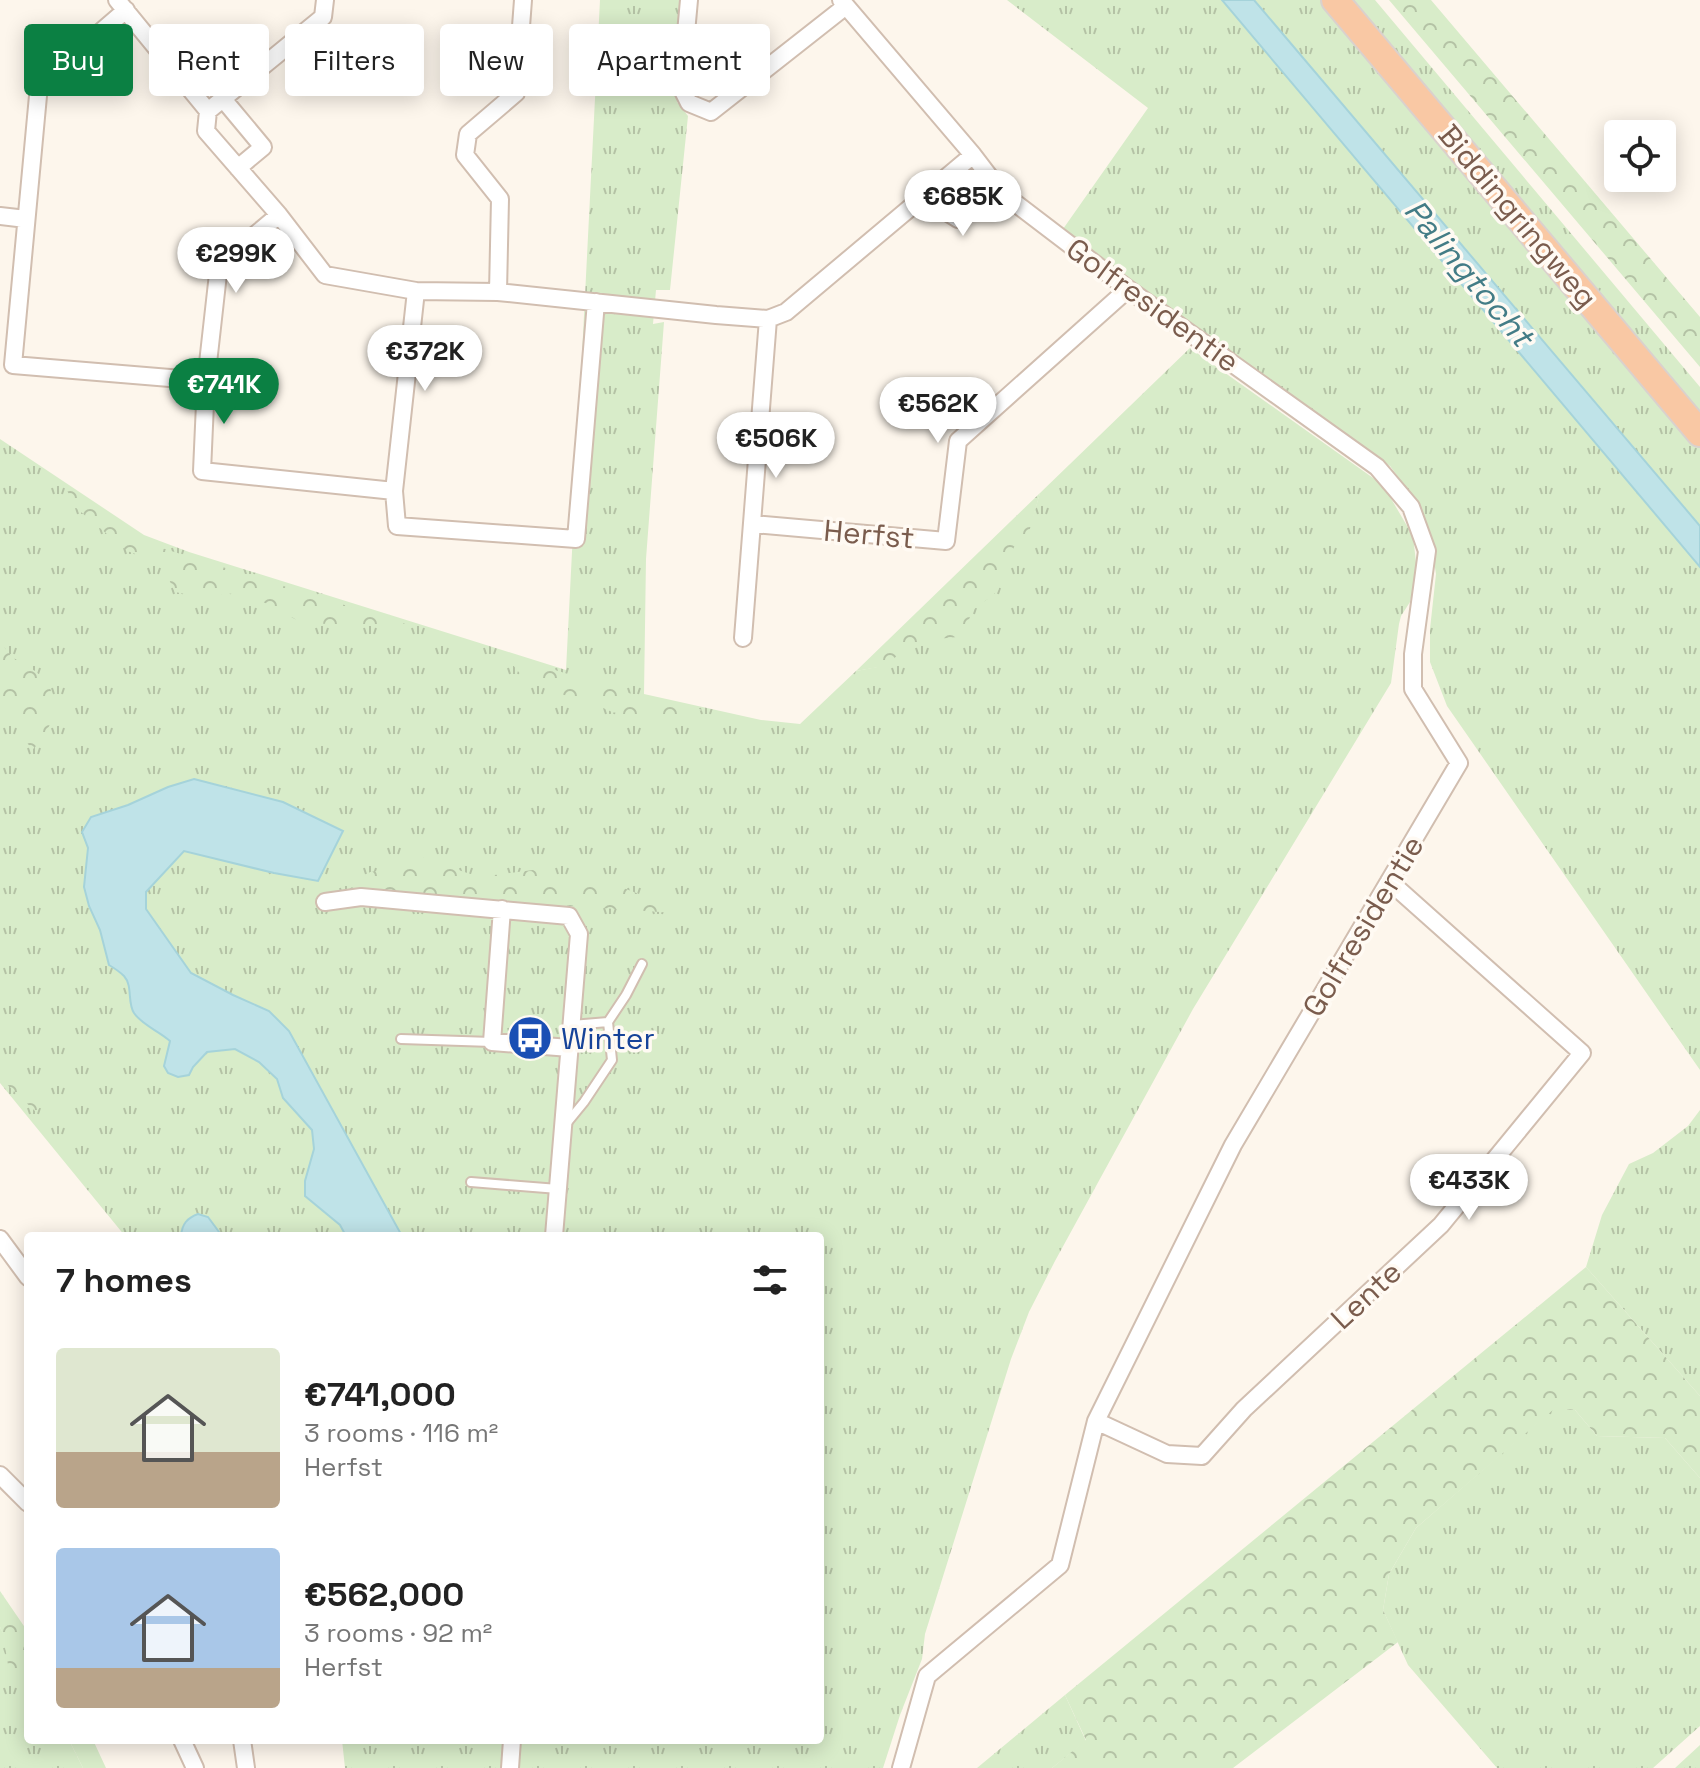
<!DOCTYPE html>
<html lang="en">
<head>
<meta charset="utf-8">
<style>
	body { margin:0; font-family:"Space Grotesk",sans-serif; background:#f6f6f6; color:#222; height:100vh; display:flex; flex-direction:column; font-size:30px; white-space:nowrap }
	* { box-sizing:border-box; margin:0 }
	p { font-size:26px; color:#767676 }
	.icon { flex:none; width:44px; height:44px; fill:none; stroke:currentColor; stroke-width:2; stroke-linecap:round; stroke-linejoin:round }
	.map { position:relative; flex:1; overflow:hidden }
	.panel { position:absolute; left:24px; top:1232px; width:800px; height:512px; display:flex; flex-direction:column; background:#fff; border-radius:8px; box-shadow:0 4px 20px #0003 }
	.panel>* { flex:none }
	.guide { position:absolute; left:24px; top:24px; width:800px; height:72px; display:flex; gap:16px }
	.tools { position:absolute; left:1604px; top:120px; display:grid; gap:16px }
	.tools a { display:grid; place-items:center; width:72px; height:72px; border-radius:8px; background:#fff; box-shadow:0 4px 20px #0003; font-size:40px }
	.price { position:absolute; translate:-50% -68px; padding:0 18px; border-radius:28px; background:#fff; color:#222; font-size:26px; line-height:52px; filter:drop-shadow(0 2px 4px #0008) }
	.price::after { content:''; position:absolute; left:50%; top:48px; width:24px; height:18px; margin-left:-12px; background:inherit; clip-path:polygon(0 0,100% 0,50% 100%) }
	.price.on { background:#0b8043; color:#fff }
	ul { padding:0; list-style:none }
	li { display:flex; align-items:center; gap:24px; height:200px; padding:0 32px }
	li span { display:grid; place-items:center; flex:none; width:224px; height:160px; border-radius:8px; color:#555 }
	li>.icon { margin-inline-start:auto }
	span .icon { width:96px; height:96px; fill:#fffc; stroke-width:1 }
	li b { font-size:34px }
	h2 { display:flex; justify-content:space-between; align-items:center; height:96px; padding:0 32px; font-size:34px }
	.pill { padding:0 28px; border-radius:8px; background:#fff; box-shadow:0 4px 20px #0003; font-size:28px; line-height:72px }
	.pill.on { background:#0b8043; color:#fff }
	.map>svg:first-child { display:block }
</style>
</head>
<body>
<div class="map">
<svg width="1700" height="1768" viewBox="0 0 1700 1768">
	<defs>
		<pattern id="grass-tufts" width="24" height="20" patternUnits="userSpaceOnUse" patternTransform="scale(2)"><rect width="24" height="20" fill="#d8ecc9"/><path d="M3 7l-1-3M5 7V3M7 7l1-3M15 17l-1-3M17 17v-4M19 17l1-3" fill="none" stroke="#b4c2a5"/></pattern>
		<pattern id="forest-crowns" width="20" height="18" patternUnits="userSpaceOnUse" patternTransform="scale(2)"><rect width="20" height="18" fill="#d8ecc9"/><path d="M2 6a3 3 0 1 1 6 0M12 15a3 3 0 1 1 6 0" fill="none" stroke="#b4c2a5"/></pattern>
	</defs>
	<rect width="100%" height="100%" fill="#fdf6ec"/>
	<!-- grass -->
	<path fill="url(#grass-tufts)" d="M600,0H683L676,83L677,102L688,116L670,290H656L653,324L664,322L646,559L644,694L761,720L800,724L856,671L877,667L1033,516L1040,493L1190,348L1383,485L1413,536L1417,571L1410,602L1401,616L1399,624L1391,683L1193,1009L1055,1261L1029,1312L1011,1359L925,1634L922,1659L900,1715L883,1768H345L342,1740H820V1236H125L0,1083V439L144,535L189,552L566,670Z
		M1007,0H1222L1700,567V1070L1447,706L1430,662V629L1436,574L1429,529L1413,497L1390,466L1249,368L1063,229L1148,108Z
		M1254,0H1321L1700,447V526Z
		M1345,0H1375L1700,387V419Z
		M962,173C979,173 984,174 992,190C975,201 963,210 945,200L943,190Z
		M1700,1110V1396L1586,1267L1602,1215L1629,1164L1653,1153L1688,1126Z
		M1554,1408L1575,1410L1597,1436L1665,1438L1700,1478V1726L1653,1768H1497L1408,1665L1383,1610L1389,1574L1416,1528Z
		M0,1627L28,1685V1740H69L83,1768H0Z
		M1065,1695L1086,1741L1052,1768H977Z
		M1700,1745V1768H1675Z"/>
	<!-- forest -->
	<path fill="url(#forest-crowns)" d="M1389,0H1431L1700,317V367Z
		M64,484L152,545L415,627L302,623L268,604L237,593L200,597L175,592L165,571L147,558L127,551L75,507Z
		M1040,493L1029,532L1014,547L998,591L973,610L963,633L957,637L927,640L905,649L885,666L856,671Z
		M0,642L12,657L35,671L48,682L57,709L43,739L32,750L0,701Z
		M504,654L635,695L703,710L652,720L612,712L581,698L553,693L522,676Z
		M412,854L479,877L533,870L552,879L603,880L639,894L675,913L347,891L370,872L392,869Z
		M0,1054L18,1073L49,1097L36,1112L0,1078Z
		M1586,1267L1700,1396V1478L1665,1438L1597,1436L1575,1410L1554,1409L1416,1528L1389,1574L1383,1610L1398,1642L1233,1768H1052L1086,1740L1065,1695Z
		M0,1591L28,1632V1685L9,1671L3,1634L0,1627Z
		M69,1740H93L106,1768H83Z"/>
	<!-- water -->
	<path fill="#bfe3e8" stroke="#a5d3da" stroke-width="2" d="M1222,0H1254L1700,526V567Z
		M194,779L283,802L343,831L318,881L274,873L184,851L146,892V909L191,973L233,995L269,1011L289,1031L402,1236H346L340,1225L305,1196V1181L314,1149L312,1130L283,1098L277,1079L259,1062L235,1049L207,1052L193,1067L189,1075L178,1077L168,1073L164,1066L170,1041C159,1031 142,1025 134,1013C127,1002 133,986 124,976C120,972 114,968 109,965L100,930L89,906L84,887L88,848L82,832L91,817L128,805L168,787Z
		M198,1214L208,1217L222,1236H181C182,1224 187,1218 198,1214Z"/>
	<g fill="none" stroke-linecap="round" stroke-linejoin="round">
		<!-- service casing -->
		<g stroke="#d1beb0" stroke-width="12">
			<path id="service" d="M572,1025L608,1022L626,995L642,964
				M401,1039L492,1042
				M566,1124L584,1102L612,1060L608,1022
				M471,1182L558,1189"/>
		</g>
		<!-- minor casing -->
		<g stroke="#d1beb0" stroke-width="20">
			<path id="minor" d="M117,0L208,111L206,131L279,215L325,275L416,291L498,292L716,315L768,319L786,312L973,155L1002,193L1128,289L1377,467L1411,507L1427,551L1413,654V689L1459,763L1233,1145L1096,1421L1060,1565L927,1676L901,1768
				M689,0L681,87L689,103L711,112L846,6
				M841,0L973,155
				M126,10L39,85L13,365L206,381L202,471L394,491L397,526L576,539L596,302
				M223,99L263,147L238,168
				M208,111L323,17L325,0
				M923,197L958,219L1002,193
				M0,216L26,219
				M498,292L500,199L465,155L468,134L516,93L523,0
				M206,381L219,265L279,215
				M394,491L416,291
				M753,524L946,541L958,441L1128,289
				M743,638L768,319
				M325,902L361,897L569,916L579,934L554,1236
				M502,909L492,1042L570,1048
				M0,1239L28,1277
				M1096,1421L1167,1454L1202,1456L1244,1409L1441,1225L1582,1053L1389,881
				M0,1475L28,1503
				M182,1740L195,1768
				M242,1740L246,1768
				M510,1768L512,1740"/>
		</g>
		<!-- trunk casing -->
		<g stroke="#dad1cd" stroke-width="30">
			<path id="trunk" d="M1335,0L1700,433"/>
		</g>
		<!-- service -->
		<use href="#service" stroke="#fff" stroke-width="8"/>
		<!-- minor -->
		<use href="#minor" stroke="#fff" stroke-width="16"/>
		<!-- trunk -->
		<use href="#trunk" stroke="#f9c8a4" stroke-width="26"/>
	</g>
	<!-- icons -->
	<defs>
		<g id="bus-disc" transform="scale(2.3)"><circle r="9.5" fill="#1a4fb4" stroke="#fffaf3"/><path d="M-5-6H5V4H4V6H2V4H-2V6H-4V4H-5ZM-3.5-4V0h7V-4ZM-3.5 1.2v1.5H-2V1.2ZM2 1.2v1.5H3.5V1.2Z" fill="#fff"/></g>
	</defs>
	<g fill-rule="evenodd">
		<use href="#bus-disc" x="530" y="1038"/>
	</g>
	<g text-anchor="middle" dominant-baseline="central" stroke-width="7" stroke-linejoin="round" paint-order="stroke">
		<!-- street labels -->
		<g font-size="30" fill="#7a5c4d" stroke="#fffaf3">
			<text transform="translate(1518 216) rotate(50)">Biddingringweg</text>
			<text transform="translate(1153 305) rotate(36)">Golfresidentie</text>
			<text transform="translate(869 534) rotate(5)">Herfst</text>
			<text transform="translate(1363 926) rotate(-59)">Golfresidentie</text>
			<text transform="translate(1366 1295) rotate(-43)">Lente</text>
		</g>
		<!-- transit labels -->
		<g font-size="30" fill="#164399" stroke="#fffaf3" text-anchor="start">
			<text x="561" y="1038">Winter</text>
		</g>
		<!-- water labels -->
		<g font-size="32" font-style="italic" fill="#437c86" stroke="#fffaf3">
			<text transform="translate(1469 273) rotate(50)">Palingtocht</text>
		</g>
	</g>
</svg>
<div class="tools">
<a><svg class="icon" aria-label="locate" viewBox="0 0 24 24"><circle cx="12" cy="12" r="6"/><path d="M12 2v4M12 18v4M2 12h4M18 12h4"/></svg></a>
</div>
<b class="price" style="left:963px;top:238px">€685K</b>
<b class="price" style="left:236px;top:295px">€299K</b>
<b class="price" style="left:425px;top:393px">€372K</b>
<b class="price on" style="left:224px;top:426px">€741K</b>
<b class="price" style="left:938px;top:445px">€562K</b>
<b class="price" style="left:776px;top:480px">€506K</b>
<b class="price" style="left:1469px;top:1222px">€433K</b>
<div class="guide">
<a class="pill on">Buy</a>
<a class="pill">Rent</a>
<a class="pill">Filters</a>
<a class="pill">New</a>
<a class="pill">Apartment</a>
</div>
<section class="panel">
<h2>7 homes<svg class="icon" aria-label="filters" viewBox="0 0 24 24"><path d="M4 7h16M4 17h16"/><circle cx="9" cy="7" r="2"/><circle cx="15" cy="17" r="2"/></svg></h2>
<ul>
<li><span style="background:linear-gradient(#dfe7d0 65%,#b9a48a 0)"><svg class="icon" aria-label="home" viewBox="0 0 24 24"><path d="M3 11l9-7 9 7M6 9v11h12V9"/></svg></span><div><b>€741,000</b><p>3 rooms · 116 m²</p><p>Herfst</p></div></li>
<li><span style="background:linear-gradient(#a9c7e8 75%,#b9a48a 0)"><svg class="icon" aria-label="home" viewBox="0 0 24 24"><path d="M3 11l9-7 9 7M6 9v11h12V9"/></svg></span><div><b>€562,000</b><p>3 rooms · 92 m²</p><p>Herfst</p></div></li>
</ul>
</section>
</div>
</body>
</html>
